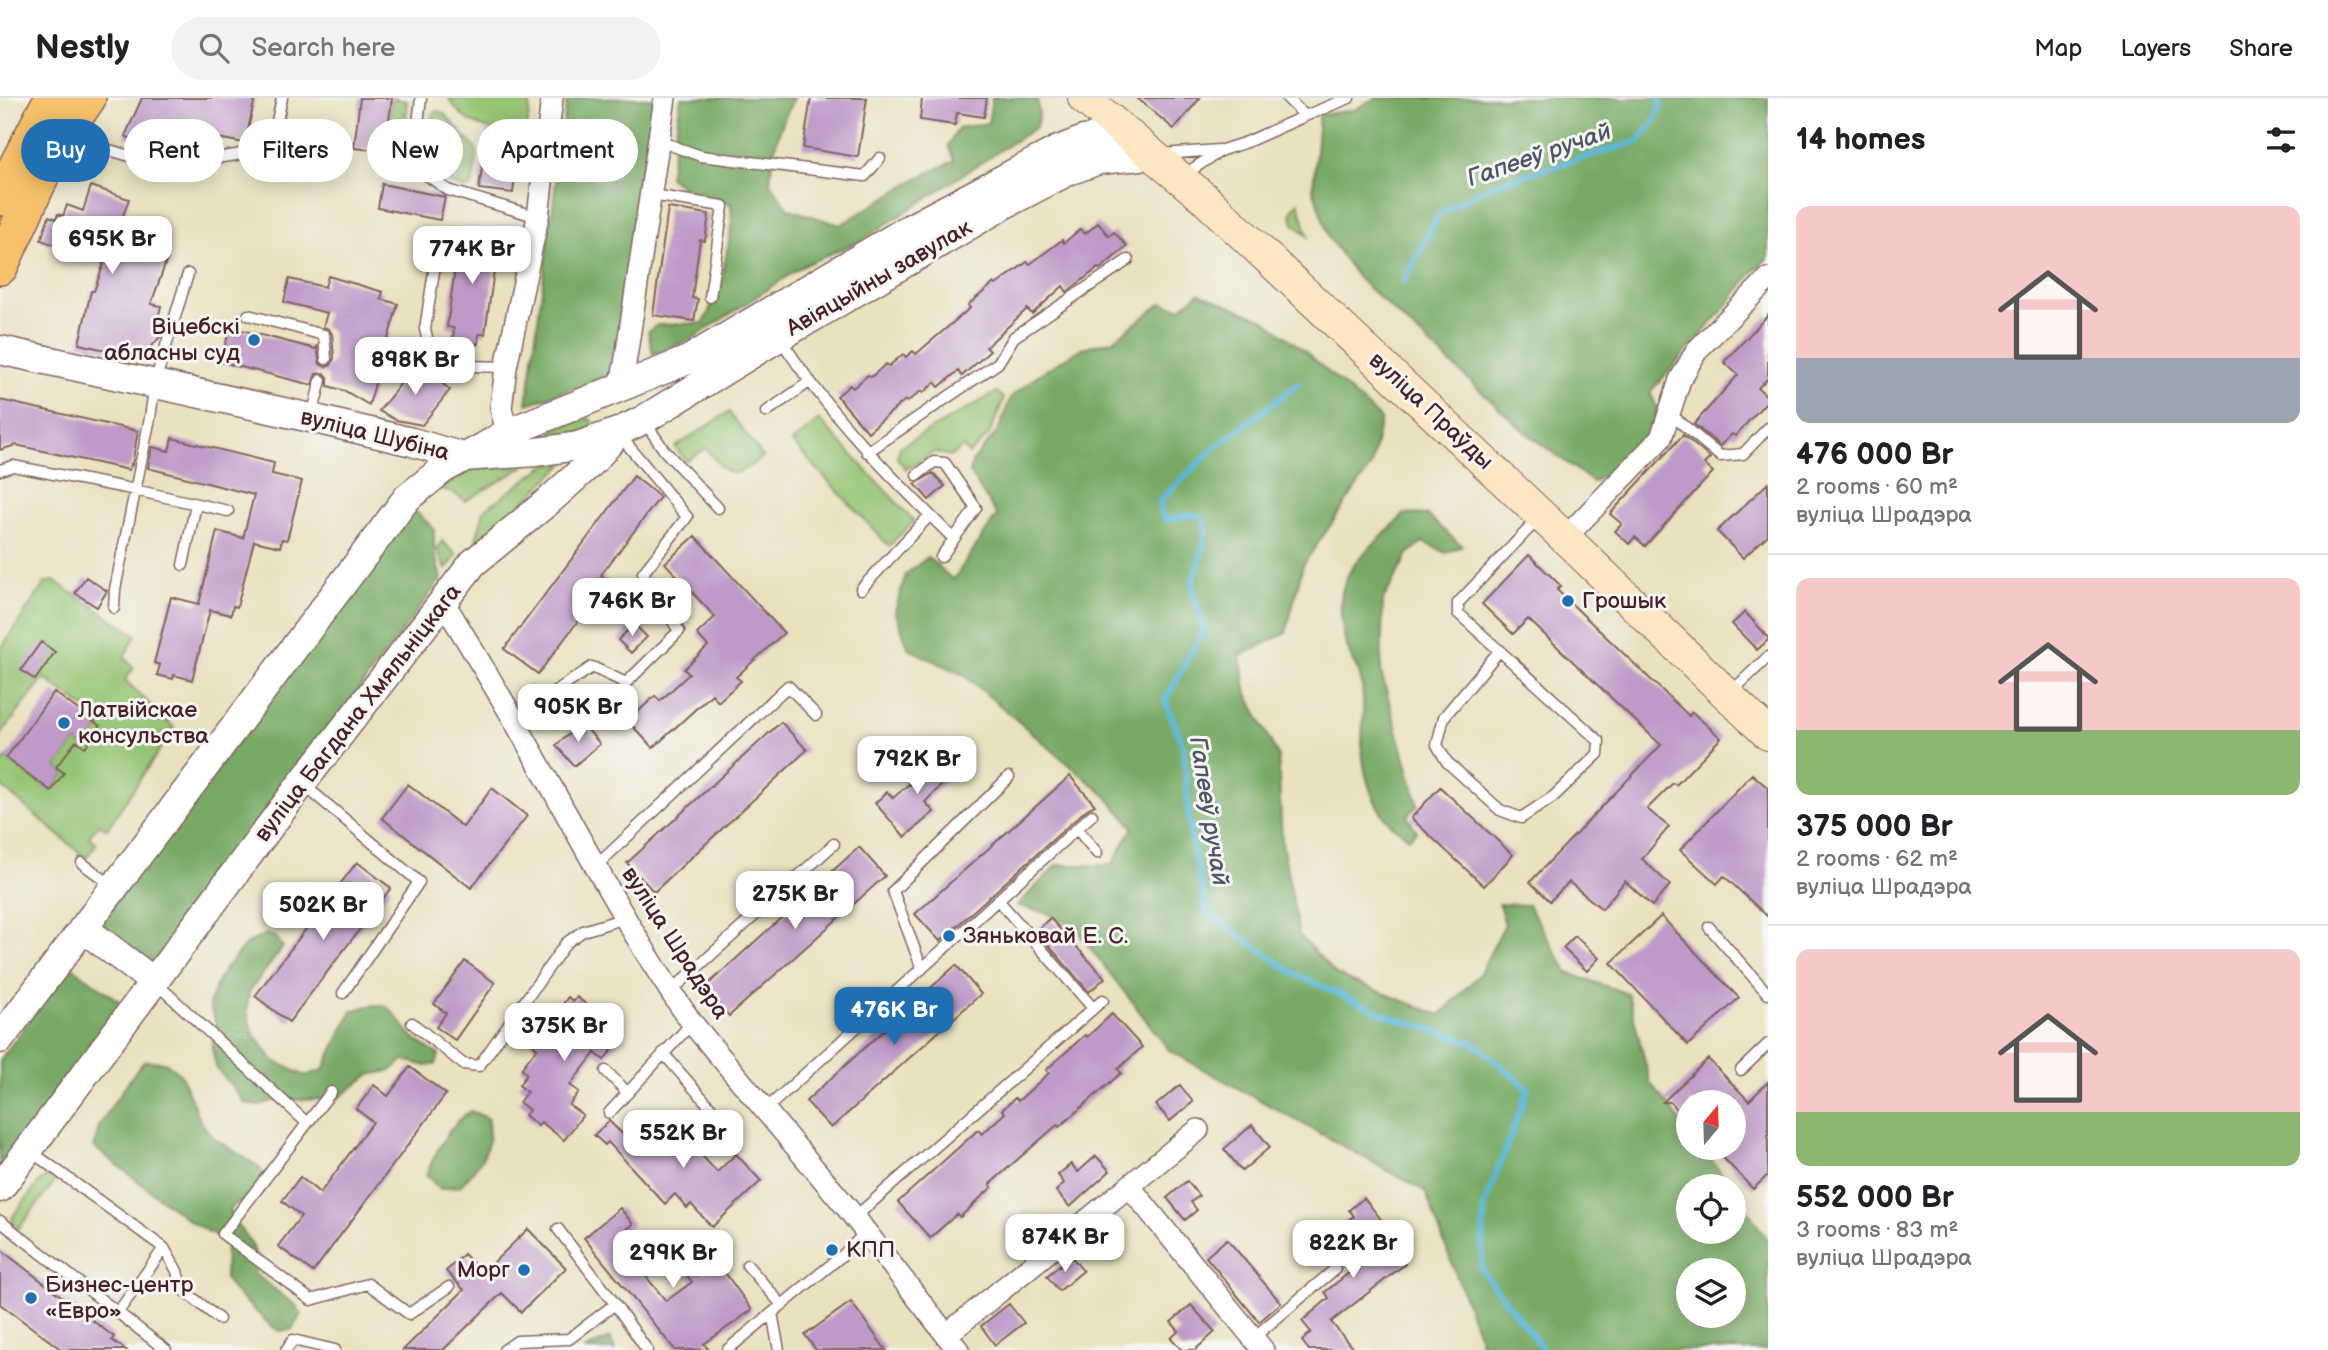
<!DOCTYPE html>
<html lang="en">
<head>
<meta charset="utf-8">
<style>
	body { margin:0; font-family:"Balsamiq Sans",sans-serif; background:#f2f2f2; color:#202124; height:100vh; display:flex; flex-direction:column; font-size:26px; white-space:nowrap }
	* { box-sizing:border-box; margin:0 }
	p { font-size:23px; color:#757577 }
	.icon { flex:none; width:38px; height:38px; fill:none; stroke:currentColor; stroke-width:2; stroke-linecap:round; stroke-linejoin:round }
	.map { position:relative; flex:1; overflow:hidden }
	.drawer { display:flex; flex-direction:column; background:#fff; width:560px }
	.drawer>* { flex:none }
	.top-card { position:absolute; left:21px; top:21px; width:665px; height:63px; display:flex; gap:14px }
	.needle { width:46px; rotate:19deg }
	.tools { position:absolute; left:1676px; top:992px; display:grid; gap:14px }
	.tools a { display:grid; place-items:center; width:70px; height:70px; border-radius:50%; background:#fff; box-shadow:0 4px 18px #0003; font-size:35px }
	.price { position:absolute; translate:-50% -60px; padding:0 16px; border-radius:14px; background:#fff; color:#222; font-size:23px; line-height:46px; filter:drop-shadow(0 2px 4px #0008) }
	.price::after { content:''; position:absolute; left:50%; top:42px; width:21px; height:16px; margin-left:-10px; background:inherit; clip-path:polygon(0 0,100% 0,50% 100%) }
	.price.on { background:#1f6fb2; color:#fff }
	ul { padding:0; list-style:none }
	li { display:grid; align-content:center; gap:14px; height:371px; padding:0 28px }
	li+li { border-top:2px solid #e0e0e0 }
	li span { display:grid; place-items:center; height:217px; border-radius:14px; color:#555 }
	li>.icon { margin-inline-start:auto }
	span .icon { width:126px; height:126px; fill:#fffc; stroke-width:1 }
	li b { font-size:30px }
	h2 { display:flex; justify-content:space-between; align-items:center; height:84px; padding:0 28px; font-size:30px }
	.pill { padding:0 24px; border-radius:32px; background:#fff; box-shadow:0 4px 18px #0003; font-size:24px; line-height:63px }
	.pill.on { background:#1f6fb2; color:#fff }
	header { display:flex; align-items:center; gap:42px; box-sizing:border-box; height:98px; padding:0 35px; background:#fff; border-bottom:2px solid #e0e0e0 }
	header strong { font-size:33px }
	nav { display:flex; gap:38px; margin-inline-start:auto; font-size:24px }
	.search { width:490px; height:63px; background:#f2f2f2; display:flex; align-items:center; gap:18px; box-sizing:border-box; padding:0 24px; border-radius:38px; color:#757577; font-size:26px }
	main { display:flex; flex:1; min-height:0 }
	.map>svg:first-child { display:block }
</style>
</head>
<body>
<header>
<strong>Nestly</strong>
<div class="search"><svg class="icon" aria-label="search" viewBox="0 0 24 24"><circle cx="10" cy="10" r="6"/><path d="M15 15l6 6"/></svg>Search here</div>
<nav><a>Map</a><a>Layers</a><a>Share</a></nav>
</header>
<main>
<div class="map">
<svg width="1768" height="1252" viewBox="0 0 1768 1252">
	<rect width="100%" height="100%" fill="#f6f6f2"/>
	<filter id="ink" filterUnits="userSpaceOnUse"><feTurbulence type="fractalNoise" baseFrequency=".0143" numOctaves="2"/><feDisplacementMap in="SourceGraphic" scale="14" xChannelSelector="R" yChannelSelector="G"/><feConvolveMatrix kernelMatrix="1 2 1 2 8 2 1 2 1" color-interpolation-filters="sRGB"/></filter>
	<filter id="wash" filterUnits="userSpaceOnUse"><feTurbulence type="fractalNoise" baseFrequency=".00686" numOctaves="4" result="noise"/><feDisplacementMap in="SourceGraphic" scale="28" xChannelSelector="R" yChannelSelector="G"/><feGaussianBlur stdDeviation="1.57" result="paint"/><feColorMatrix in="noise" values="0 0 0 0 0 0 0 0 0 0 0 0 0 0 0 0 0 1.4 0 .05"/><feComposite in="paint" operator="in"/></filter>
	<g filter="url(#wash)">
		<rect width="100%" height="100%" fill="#eae1bf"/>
		<!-- green -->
		<path fill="#95c473" stroke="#70724f" stroke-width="2" d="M392,0L407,3C405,20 408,33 397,47L386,48Z
			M449,0H531L526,37C496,33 465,31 449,0Z
			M436,13L443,15L476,51L477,57L472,88L467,91C461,89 455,88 451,85C440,77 426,53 426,40C425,31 431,20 436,13Z
			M1298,104L1308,138L1294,126L1291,114Z
			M997,294L1004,301L989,337L969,356L963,349L951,358L934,354L906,371L897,360L900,349Z
			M729,314L763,359C730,382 730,381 706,350L686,363L675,349Z
			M589,320L593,325L591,332L550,341L554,331Z
			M819,322L914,423L889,448L792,344Z
			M547,366H564L474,450L484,412Z
			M525,368L465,403L452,394L433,390L464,370Z
			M442,443L457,457L446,471L437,452Z
			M54,483L136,537L124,559L134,570L125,582L174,630L107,731L99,726L89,739L97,745L86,760L0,687V667L6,660L51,693L64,675L56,669L76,643L85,649L100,628L95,624L98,620L44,580L0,638V552L45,485Z
			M49,1078L56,1082L18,1131L12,1124L13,1118L41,1082Z"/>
		<!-- forest -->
		<path fill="#78aa65" stroke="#616448" stroke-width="2" fill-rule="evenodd" d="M567,0H656L620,275L527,306Z
			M681,0H794C779,29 772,53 770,85L789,111L840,127L920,79L954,63L948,47L959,30L988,25L992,0H1037L1039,15L1036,29L862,142L804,167L692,241L653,256L648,234L657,227L704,225L721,185L732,126L731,106L686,91L669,79Z
			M1375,0H1768V160L1753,174L1719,217L1650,294L1664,325L1617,368L1593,384L1524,333L1358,180L1329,140L1313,91L1319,17L1354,12Z
			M1199,195L1265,222L1306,254L1381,321L1371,368L1303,467L1286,535L1240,558L1247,596L1278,658L1282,745L1299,837L1337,877L1440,917L1479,877L1505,826L1499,806L1528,807L1568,875L1628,896L1650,984L1689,1034V1050H1702L1731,1088H1689V1134H1734V1093L1768,1143V1252H1484L1425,1093L1170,953L1074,829L1047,815L1017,808L1057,767H1112L1133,729L1106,698L964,577L909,551L895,513L906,476L928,459L953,482L997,417L970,375L972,364L998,333L1011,299L1038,277L1082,250L1112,243L1162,205L1181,210ZM1689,1172H1734V1218H1689Z
			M414,412L434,431V454L441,481L153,867L97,828Z
			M1404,416L1427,417L1462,448L1446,455L1423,444L1408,456L1383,502L1381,574L1418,707L1407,718L1417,733L1409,740C1402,734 1394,730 1388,723C1370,703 1362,670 1362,643C1363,622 1365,599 1360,578C1358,570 1352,562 1349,554C1342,536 1338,509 1343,490C1351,459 1384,440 1404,416Z
			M266,836L276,839L283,849L249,894L247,913L252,933L273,962L305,978L323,972L352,913C392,898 388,912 411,937C418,945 430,951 439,957L436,966L426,968L404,962L390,973L369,977L337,1001L276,1002L257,1008L245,1005L216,969L212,949L216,925L209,906L219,880L225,871L246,846Z
			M71,868L124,907L0,1072V962Z
			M145,963L165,964L181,977L201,1025L215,1041L259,1069L264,1078L257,1098L237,1105L229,1112C233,1127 245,1134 252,1147C257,1156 255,1166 255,1176L296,1208L302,1216L291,1232L280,1233L271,1228L231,1190L225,1181L226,1149L220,1140L191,1124L94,1049C96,1042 97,1034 100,1027C107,1015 135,971 145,963Z
			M471,1013L487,1020C494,1051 480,1066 460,1088L440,1091L426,1077C436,1055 449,1025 471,1013Z
			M610,1240L615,1252H583Z"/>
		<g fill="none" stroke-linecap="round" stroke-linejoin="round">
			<!-- stream -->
			<path stroke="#5ab7d8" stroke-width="6" d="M1404,183L1439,116L1489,88L1639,43C1648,32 1663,15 1660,0
				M1298,286L1213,351L1160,403L1161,415L1167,422C1175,421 1191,414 1199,418C1216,428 1195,469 1193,484C1191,496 1201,519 1204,531L1165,603L1183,647L1191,741L1207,814L1293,875L1388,918L1474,945L1528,991L1484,1109L1482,1173L1544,1252"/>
		</g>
		<g id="blocks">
			<!-- building -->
			<path fill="#bf9ac8" d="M142,0H255L245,45L200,37L193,55L152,40L148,48L125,38Z
				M360,0H392L385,53L354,50Z
				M811,0H867L858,59L803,50Z
				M922,0H987L984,19L957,15L955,27L920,22Z
				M1137,0H1200L1174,31Z
				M487,33L520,38L513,95L479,91Z
				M382,86L445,99L440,122L378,110Z
				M91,88L129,101L114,143L167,161L151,206L161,208L157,225L161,238L151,249L149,262L79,246L91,193H94L104,165L41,142L49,118L56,121L58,116L63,118L67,107L83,113Z
				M668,110L709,116L705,143L700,142L692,200L698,201L694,223L653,217Z
				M1098,125L1109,138L1114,134L1127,148L1100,171L1098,170L1067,194L1063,188L1032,216L1027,211L986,249L990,253L962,278L958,273L939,289L935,284L923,295L921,293L907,304L905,302L868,334L837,298L850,287L853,290L868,277L871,279L886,266L889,268L903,256L906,259L913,253L916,256L970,210L968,207L994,185L996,187L1027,164L1030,166L1062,142L1064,145L1080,131L1085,136Z
				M460,133L499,138L485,236H479L478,246L453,242L454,230L447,229Z
				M328,178L383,194L381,201L398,206L369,307L345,293L328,288V279L324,275L316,276L312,287L221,264L230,229L316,251L317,249L320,266L326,269L331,267L334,260L332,236L329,231L323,229L327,215L284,204L289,181L325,189Z
				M1768,217V280L1758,290L1768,299V302L1735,338L1732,336L1720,348L1694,326L1738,277L1724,264Z
				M417,265L450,292L422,327L396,322L379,313Z
				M0,302L138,333L132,367L131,366L129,372L16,347L0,352Z
				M1683,337L1710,360L1704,366L1713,374L1645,448L1635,439L1629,446L1615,433L1622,426L1610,416Z
				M172,340L274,365L272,376L302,383L287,442L282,441L280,449L254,443L237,509L233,508L231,517L210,512L192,582L174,577L173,581L157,577L160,567L154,565L171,499L199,506L217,433L243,440L254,397L148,370L152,349L169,353Z
				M933,375L945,388L929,402L915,386Z
				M634,378L660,399L601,477L608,483L538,576L504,551Z
				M1768,385V437L1743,460L1717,433Z
				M695,438L784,535L736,579L741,583L718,604L712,596L653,650L628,623L655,598L660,603L689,576L684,571L708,548L697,536L715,519L665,465Z
				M1529,457L1561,488L1557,492L1689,618L1692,614L1721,640L1676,687L1673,685L1647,711L1669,729L1642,761L1670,787L1652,808L1625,783L1602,811L1569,784L1550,803L1530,784L1661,647L1528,521L1513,536L1482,506Z
				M86,479L107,493L97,509L75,495Z
				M1745,514L1768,539V542L1757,552L1732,526Z
				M634,526L647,539L631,555L618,542Z
				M41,544L55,554L35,582L21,572Z
				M54,594L100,628L85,649L76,643L56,669L64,675L51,693L6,660Z
				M781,624L807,652L654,794L627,765Z
				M582,625L600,646L574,668L556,647Z
				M941,654L958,670L925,704L934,714L905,739L875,705L887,694L893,700L909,686L910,687Z
				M1752,676L1768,690V819L1724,778L1717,786L1680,752Z
				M1070,678L1095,707L1087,711L940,843L915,816Z
				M408,686L463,729L492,690L527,718L471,790L382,720Z
				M1440,689L1513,757L1484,788L1411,720Z
				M859,749L885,778L729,918L704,890Z
				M357,764L391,790L289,924L255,898Z
				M1661,818L1739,900L1688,947L1611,865Z
				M1050,820L1105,880L1089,894L1036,833Z
				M1575,838L1599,860L1587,873L1563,850Z
				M465,863L495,885L455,942L436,929L446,915L434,906Z
				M956,867L981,896L831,1030L806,1003Z
				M568,899L573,903L577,899L592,911L619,931L615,935L621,940L604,962L595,955L570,987L579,994L569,1007L583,1017L564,1042L541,1024L538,1028L525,1017L529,1012L519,1004L527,994L519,987L527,976L521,971L537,950L532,945L541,933L537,930L550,913L555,917Z
				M1112,916L1142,949L1118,971L1121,975L1059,1029L1057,1027L1017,1062L990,1086L992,1089L960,1119L957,1116L930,1140L898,1104L978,1032L982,1036L1005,1015L1002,1012L1015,1000L1018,1003L1049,975L1046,972L1085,937L1087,939Z
				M1708,961L1749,1003L1768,984V1077L1753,1091L1714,1050H1734V1004H1689V1024L1670,1004H1663Z
				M410,969L446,996L313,1174L278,1148L301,1118L282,1103L300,1079L320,1095L373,1024L356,1011L374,987L388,998Z
				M1180,987L1193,1004L1170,1023L1156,1007Z
				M665,1018L717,1074L736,1056L761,1083L712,1129L691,1106L687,1110L675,1096L665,1106L608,1044L605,1047L594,1037L609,1023L634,1047Z
				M1252,1027L1270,1049L1242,1073L1224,1051Z
				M1096,1058L1110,1073L1070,1109L1056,1093L1064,1085L1058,1077L1071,1066L1078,1074Z
				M1187,1083L1199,1098L1191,1104L1197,1112L1185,1122L1167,1100Z
				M1364,1100L1388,1130L1381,1136L1405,1166L1331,1224L1354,1252H1309L1302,1243L1311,1234L1302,1223L1329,1200L1325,1194L1370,1158L1344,1125L1354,1118L1349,1112Z
				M620,1110L633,1126L619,1138L624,1144L620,1147L666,1203L692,1184L666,1151L678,1141L705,1175L718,1165L752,1212L704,1246L709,1252H675L584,1140Z
				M528,1131L566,1170L521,1214L502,1195L443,1252H403L464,1192L446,1173L464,1156L479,1171L492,1166Z
				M1227,1141L1281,1205L1259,1224L1206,1159Z
				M0,1151L114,1239L112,1242L126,1252H62L0,1206Z
				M1071,1158L1083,1173L1059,1193L1047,1178Z
				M851,1204L886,1252H816L805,1237Z
				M1009,1206L1024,1225L995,1247L981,1228Z
				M1191,1207L1215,1234L1195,1252H1182L1171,1240L1179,1233L1171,1224Z"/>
		</g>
	</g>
	<g filter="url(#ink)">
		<use href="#blocks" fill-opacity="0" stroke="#82635f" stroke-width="2"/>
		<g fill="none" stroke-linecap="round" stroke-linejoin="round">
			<!-- service casing -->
			<g stroke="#82635f" stroke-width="13">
				<path id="service" d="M421,0L413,68L448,92L538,119
					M1287,0L1305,18L1349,0
					M68,40L164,68L236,57L272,46L282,0
					M659,43L701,58L865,78L880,60
					M1162,56L1219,52
					M1182,78L1222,52L1247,44L1305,18
					M651,97L723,108L710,199
					M438,148L425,231L429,248L443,260L468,268L506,269
					M248,217L324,237L326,261
					M780,240C828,316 890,378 954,441
					M766,314L808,285
					M1668,314L1720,358L1743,356L1768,330
					M312,318L321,282
					M645,324L664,352L718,410
					M867,354L998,265L1014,239L1128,162
					M0,372L13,368L126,390L228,413
					M917,377L934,364L945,365L976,410L941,459
					M183,467L196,406
					M861,491L930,417
					M114,510L115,491L150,320L155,284L188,176
					M1500,552L1444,619L1437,647L1447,664L1500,712L1521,720L1553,699L1598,656L1599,643L1458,515V505L1540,419
					M1730,595L1768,559
					M514,621L592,569L626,585L679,533L643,475L687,419L618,335
					M304,687L419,784L343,895
					M1077,731L1097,755
					M82,765L114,789
					M595,769L788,588L816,617
					M998,802L1093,910
					M1709,829L1768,896
					M922,871L893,793L1009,679
					M156,885L307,1025
					M670,894L834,746
					M412,925L463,966L479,968L566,845L583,833L625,820
					M663,955L718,1018
					M1741,972L1768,946
					M606,973L628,995
					M331,994L223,1136L311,1202L368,1186L409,1216L449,1189
					M765,1012L1092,717
					M609,1015L692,925
					M29,1052L164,1150L177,1173L181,1190L219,1221
					M855,1119L1103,902
					M0,1123L166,1252
					M558,1131L615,1206L647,1252
					M747,1167L782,1207
					M118,1214L164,1150
					M772,1215L779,1252
					M1253,1240L1335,1171
					M286,1252L293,1242L335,1252
					M504,1252L517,1243L569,1241L615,1206
					M727,1252L844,1156L866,1134"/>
			</g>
			<!-- minor casing -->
			<g stroke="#82635f" stroke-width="24">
				<path id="minor" d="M619,292L625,266L665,0
					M507,335L501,310L506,269L538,119L552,0
					M1565,440L1661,340L1680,282L1697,252L1768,181
					M443,503C467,543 491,582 514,622C572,724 625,829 692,925L848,1111L958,1252
					M1129,1088L1263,1252
					M946,1237L1198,1032"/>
			</g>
			<!-- tertiary casing -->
			<g stroke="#82635f" stroke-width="31">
				<path id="tertiary" d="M0,252L311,320L412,344L463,359L536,354L578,348L618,334L643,322L779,239L1007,105L1068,73L1099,62L1152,57
					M83,830L154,884
					M0,941L407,400L443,371L482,350L507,335L688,262L907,132L1056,53L1084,42L1123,34
					M0,1090L302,685L473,465L551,401L593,363L617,336"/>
			</g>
			<!-- secondary casing -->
			<g stroke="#82635f" stroke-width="34">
				<path id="secondary" d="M1084,0L1204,100L1565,440L1768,636"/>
			</g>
			<!-- primary casing -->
			<g stroke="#82635f" stroke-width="38">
				<path id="primary" d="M0,100L52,0
					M0,169L48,63L62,38L88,0"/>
			</g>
			<!-- service -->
			<use href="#service" stroke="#fff" stroke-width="10"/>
			<!-- minor -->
			<use href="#minor" stroke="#fff" stroke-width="21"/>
			<!-- tertiary -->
			<use href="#tertiary" stroke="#fff" stroke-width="28"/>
			<!-- secondary -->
			<use href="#secondary" stroke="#fce6c4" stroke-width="32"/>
			<!-- primary -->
			<use href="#primary" stroke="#f7c06b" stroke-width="35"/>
		</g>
	</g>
	<!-- markers -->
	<g fill="#1f6fb2" stroke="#f6f6f2" stroke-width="2.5">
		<circle cx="254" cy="242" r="7"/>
		<circle cx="1568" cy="503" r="7"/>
		<circle cx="64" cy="625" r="7"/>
		<circle cx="949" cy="838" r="7"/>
		<circle cx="832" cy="1152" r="7"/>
		<circle cx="524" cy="1172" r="7"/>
		<circle cx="31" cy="1200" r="7"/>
	</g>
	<g text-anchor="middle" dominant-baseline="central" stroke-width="6" stroke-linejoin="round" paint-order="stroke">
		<!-- street labels -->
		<g font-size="23" fill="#4a1f2b" stroke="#f6f6f2">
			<text transform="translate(879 180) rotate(-30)">Авіяцыйны завулак</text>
			<text transform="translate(1431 313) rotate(43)">вуліца Праўды</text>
			<text transform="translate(375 337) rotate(14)">вуліца Шубіна</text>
			<text transform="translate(358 615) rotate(-52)">вуліца Багдана Хмяльніцкага</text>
			<text transform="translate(675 845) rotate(57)">вуліца Шрадэра</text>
		</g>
		<!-- poi labels -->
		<g font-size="23" fill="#4a1f2b" stroke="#f6f6f2" text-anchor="start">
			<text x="240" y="229" text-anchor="end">Віцебскі<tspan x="240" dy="26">абласны суд</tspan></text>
			<text x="1582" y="503">Грошык</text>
			<text x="78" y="612">Латвійскае<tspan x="78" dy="26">консульства</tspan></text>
			<text x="963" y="838">Зяньковай Е. С.</text>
			<text x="846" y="1152">КПП</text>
			<text x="510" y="1172" text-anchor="end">Морг</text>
			<text x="45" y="1187">Бизнес-центр<tspan x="45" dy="26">«Евро»</tspan></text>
		</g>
		<!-- water labels -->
		<g font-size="24" font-style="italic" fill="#505468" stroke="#f6f6f2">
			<text transform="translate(1539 57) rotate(-19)">Гапееў ручай</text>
			<text transform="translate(1209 713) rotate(81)">Гапееў ручай</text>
		</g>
	</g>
</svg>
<div class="tools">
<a><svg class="needle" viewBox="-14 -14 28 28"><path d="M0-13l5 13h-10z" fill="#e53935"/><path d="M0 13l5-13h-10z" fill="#757577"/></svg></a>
<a><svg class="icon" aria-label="locate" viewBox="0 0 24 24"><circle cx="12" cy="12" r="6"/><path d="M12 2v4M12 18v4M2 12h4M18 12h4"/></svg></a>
<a><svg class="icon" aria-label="layers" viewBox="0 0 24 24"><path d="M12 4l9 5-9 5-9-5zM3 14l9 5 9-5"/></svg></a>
</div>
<b class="price" style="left:112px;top:178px">695K Br</b>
<b class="price" style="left:472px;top:188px">774K Br</b>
<b class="price" style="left:415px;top:299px">898K Br</b>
<b class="price" style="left:632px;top:540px">746K Br</b>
<b class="price" style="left:578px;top:646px">905K Br</b>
<b class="price" style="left:917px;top:698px">792K Br</b>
<b class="price" style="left:795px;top:833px">275K Br</b>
<b class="price" style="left:323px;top:844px">502K Br</b>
<b class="price on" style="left:894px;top:949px">476K Br</b>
<b class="price" style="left:564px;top:965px">375K Br</b>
<b class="price" style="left:683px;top:1072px">552K Br</b>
<b class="price" style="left:1065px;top:1176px">874K Br</b>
<b class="price" style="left:1353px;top:1182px">822K Br</b>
<b class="price" style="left:673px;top:1192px">299K Br</b>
<div class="top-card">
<a class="pill on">Buy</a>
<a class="pill">Rent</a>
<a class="pill">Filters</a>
<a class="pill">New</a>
<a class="pill">Apartment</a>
</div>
</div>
<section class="drawer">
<h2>14 homes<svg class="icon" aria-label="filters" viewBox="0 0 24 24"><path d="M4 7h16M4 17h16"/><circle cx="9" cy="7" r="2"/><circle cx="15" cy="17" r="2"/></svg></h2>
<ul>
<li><span style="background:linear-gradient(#f6c9c9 70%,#9aa5b1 0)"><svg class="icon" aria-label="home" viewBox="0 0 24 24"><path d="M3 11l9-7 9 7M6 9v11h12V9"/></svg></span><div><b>476 000 Br</b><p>2 rooms · 60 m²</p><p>вуліца Шрадэра</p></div></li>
<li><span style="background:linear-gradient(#f6c9c9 70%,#8fb573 0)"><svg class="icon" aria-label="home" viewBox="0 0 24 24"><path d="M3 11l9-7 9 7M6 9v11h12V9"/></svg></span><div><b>375 000 Br</b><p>2 rooms · 62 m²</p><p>вуліца Шрадэра</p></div></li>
<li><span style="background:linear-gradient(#f6c9c9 75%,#8fb573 0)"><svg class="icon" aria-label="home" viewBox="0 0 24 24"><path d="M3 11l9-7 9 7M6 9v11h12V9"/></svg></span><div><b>552 000 Br</b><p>3 rooms · 83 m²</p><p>вуліца Шрадэра</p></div></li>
</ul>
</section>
</main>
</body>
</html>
